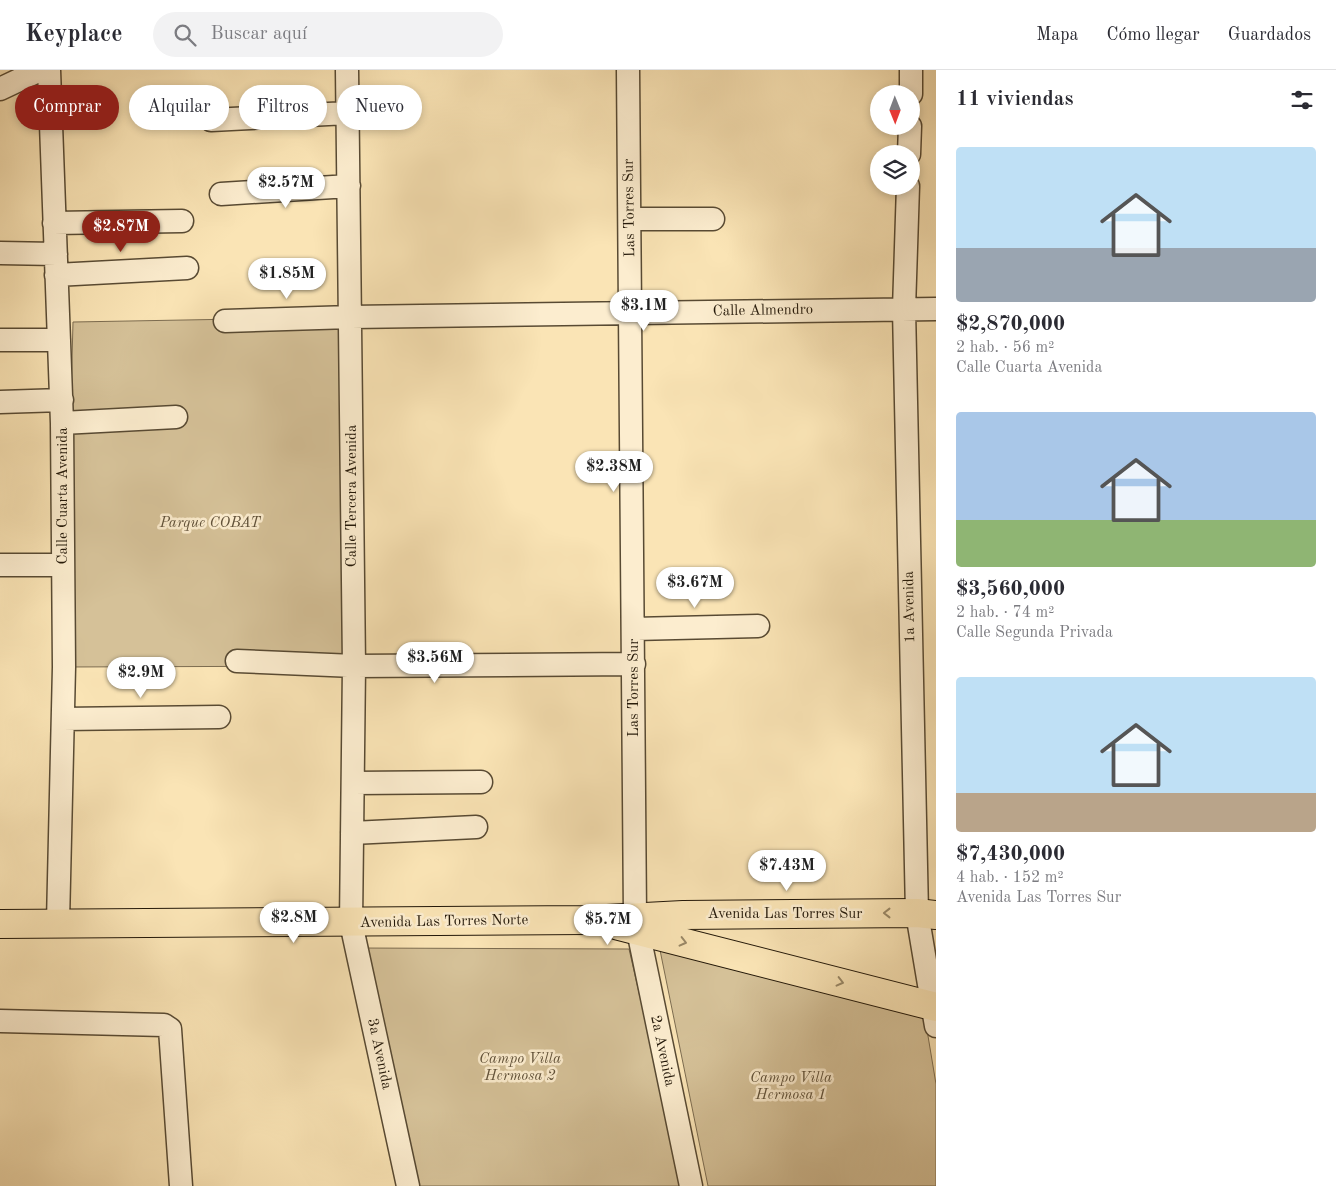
<!DOCTYPE html>
<html lang="es">
<head>
<meta charset="utf-8">
<style>
	body { margin:0; font-family:"Old Standard TT",serif; background:#f2f2f3; color:#2b2b33; height:100vh; display:flex; flex-direction:column; font-size:19px; white-space:nowrap }
	* { box-sizing:border-box; margin:0 }
	p { font-size:16px; color:#7c7c81 }
	.icon { flex:none; width:28px; height:28px; fill:none; stroke:currentColor; stroke-width:2; stroke-linecap:round; stroke-linejoin:round }
	.map { position:relative; flex:1; overflow:hidden }
	.sheet { display:flex; flex-direction:column; background:#fff; width:400px }
	.sheet>* { flex:none }
	.banner { position:absolute; left:15px; top:15px; width:475px; height:45px; display:flex; gap:10px }
	.needle { width:32px; rotate:179deg }
	.controls { position:absolute; left:870px; top:15px; display:grid; gap:10px }
	.controls a { display:grid; place-items:center; width:50px; height:50px; border-radius:50%; background:#fff; box-shadow:0 2px 8px #0003; font-size:25px }
	.price { position:absolute; translate:-50% -42px; padding:0 11px; border-radius:18px; background:#fff; color:#222; font-size:16px; line-height:32px; filter:drop-shadow(0 1px 2px #0008) }
	.price::after { content:''; position:absolute; left:50%; top:30px; width:15px; height:11px; margin-left:-8px; background:inherit; clip-path:polygon(0 0,100% 0,50% 100%) }
	.price.selected { background:#8f2418; color:#fff }
	ul { padding:0; list-style:none }
	li { display:grid; align-content:center; gap:10px; height:265px; padding:0 20px }
	li span { display:grid; place-items:center; height:155px; border-radius:5px; color:#555 }
	li>.icon { margin-inline-start:auto }
	span .icon { width:90px; height:90px; fill:#fffc; stroke-width:1 }
	li b { font-size:21px }
	h2 { display:flex; justify-content:space-between; align-items:center; height:60px; padding:0 20px; font-size:21px }
	.pill { padding:0 18px; border-radius:22px; background:#fff; box-shadow:0 2px 8px #0003; font-size:18px; line-height:45px }
	.pill.selected { background:#8f2418; color:#fff }
	header { display:flex; align-items:center; gap:30px; box-sizing:border-box; height:70px; padding:0 25px; background:#fff; border-bottom:1px solid #e1e1e2 }
	header strong { font-size:24px }
	nav { display:flex; gap:28px; margin-inline-start:auto; font-size:18px }
	.search { width:350px; height:45px; background:#f2f2f3; display:flex; align-items:center; gap:12px; box-sizing:border-box; padding:0 18px; border-radius:28px; color:#7c7c81; font-size:19px }
	main { display:flex; flex:1; min-height:0 }
	.map>svg:first-child { display:block }
</style>
</head>
<body>
<header>
<strong>Keyplace</strong>
<div class="search"><svg class="icon" aria-label="search" viewBox="0 0 24 24"><circle cx="10" cy="10" r="6"/><path d="M15 15l6 6"/></svg>Buscar aquí</div>
<nav><a>Mapa</a><a>Cómo llegar</a><a>Guardados</a></nav>
</header>
<main>
<div class="map">
<svg width="936" height="1116" viewBox="0 0 936 1116">
	<rect width="100%" height="100%" fill="#fae4b5"/>
	<filter id="stains"><feTurbulence type="fractalNoise" baseFrequency=".004" numOctaves="4"/><feColorMatrix values="0 0 0 0 .2 0 0 0 0 .09 0 0 0 0 .02 0 0 0 .5 -.17"/></filter>
	<radialGradient id="worn" r=".72"><stop offset=".6" stop-color="#630" stop-opacity="0"/><stop offset="1" stop-color="#630" stop-opacity=".3"/></radialGradient>
	<!-- green -->
	<path fill="#d5c198" stroke="#7c6c50" d="M351,247L354,596L64,597L73,252Z
		M357,878L629,879L640,927H645L648,962L683,1116H413Z
		M660,880L925,948L936,1014V1116H708Z"/>
	<g fill="none" stroke-linecap="round" stroke-linejoin="round">
		<!-- minor casing -->
		<g stroke="#584a33" stroke-width="25">
			<path id="minor" d="M49,0L62,353L64,597L58,852
				M347,0L354,596L351,853L408,1116
				M628,0L635,846L691,1116
				M0,19L40,0
				M911,24V0
				M211,50L348,43
				M909,84L910,56
				M908,116L904,239L917,843L936,956
				M221,124L349,116
				M630,149H713
				M54,153L182,151
				M0,183L56,184
				M56,205L187,198
				M225,251L351,247L936,239
				M0,270H59
				M0,332L62,330
				M62,353L176,347
				M0,495H63
				M634,559L758,556
				M237,591L354,596L634,594
				M63,649L219,647
				M353,713L481,712
				M352,763L476,757
				M0,951L164,955L170,959L181,1116"/>
		</g>
		<!-- major casing -->
		<g stroke="#221708" stroke-width="30">
			<path id="major" d="M0,854L588,850L683,845L917,843L936,845
				M619,856L936,937"/>
		</g>
		<!-- minor -->
		<use href="#minor" stroke="#fcedcf" stroke-width="22"/>
		<!-- major -->
		<use href="#major" stroke="#fae4b5" stroke-width="28"/>
	</g>
	<!-- one-way arrows -->
	<defs><path id="oneway-chevron" d="M-2-3.5L2.5 0L-2 3.5" fill="none" stroke-width="1.6" stroke-linecap="round" stroke-linejoin="round" transform="scale(1.25)"/></defs>
	<g stroke="#998867">
		<use href="#oneway-chevron" transform="translate(887 843) rotate(180)"/>
		<use href="#oneway-chevron" transform="translate(683 872) rotate(14)"/>
		<use href="#oneway-chevron" transform="translate(840 912) rotate(14)"/>
	</g>
	<g text-anchor="middle" dominant-baseline="central" stroke-width="5" stroke-linejoin="round" paint-order="stroke">
		<!-- street labels -->
		<g font-size="15" fill="#221708" stroke="#fcedcf">
			<text transform="translate(630 138) rotate(-91)">Las Torres Sur</text>
			<text transform="translate(763 241) rotate(-1)">Calle Almendro</text>
			<text transform="translate(63 426) rotate(-90)">Calle Cuarta Avenida</text>
			<text transform="translate(352 426) rotate(-90)">Calle Tercera Avenida</text>
			<text transform="translate(910 537) rotate(-91)">1a Avenida</text>
			<text transform="translate(634 618) rotate(-90)">Las Torres Sur</text>
			<text x="785" y="844">Avenida Las Torres Sur</text>
			<text transform="translate(444 852) rotate(-1)">Avenida Las Torres Norte</text>
			<text transform="translate(662 981) rotate(78)">2a Avenida</text>
			<text transform="translate(379 984) rotate(78)">3a Avenida</text>
		</g>
		<!-- park labels -->
		<g font-size="15" font-style="italic" fill="#61523a" stroke="#fcedcf">
			<text x="210" y="453">Parque COBAT</text>
			<text x="520" y="989">Campo Villa<tspan x="520" dy="17">Hermosa 2</tspan></text>
			<text x="791" y="1008">Campo Villa<tspan x="791" dy="17">Hermosa 1</tspan></text>
		</g>
	</g>
	<rect width="100%" height="100%" filter="url(#stains)"/>
	<rect width="100%" height="100%" fill="url(#worn)"/>
</svg>
<div class="controls">
<a><svg class="needle" viewBox="-14 -14 28 28"><path d="M0-13l5 13h-10z" fill="#e53935"/><path d="M0 13l5-13h-10z" fill="#7c7c81"/></svg></a>
<a><svg class="icon" aria-label="layers" viewBox="0 0 24 24"><path d="M12 4l9 5-9 5-9-5zM3 14l9 5 9-5"/></svg></a>
</div>
<b class="price" style="left:286px;top:139px">$2.57M</b>
<b class="price selected" style="left:121px;top:183px">$2.87M</b>
<b class="price" style="left:287px;top:230px">$1.85M</b>
<b class="price" style="left:644px;top:262px">$3.1M</b>
<b class="price" style="left:614px;top:423px">$2.38M</b>
<b class="price" style="left:695px;top:539px">$3.67M</b>
<b class="price" style="left:435px;top:614px">$3.56M</b>
<b class="price" style="left:141px;top:629px">$2.9M</b>
<b class="price" style="left:787px;top:822px">$7.43M</b>
<b class="price" style="left:294px;top:874px">$2.8M</b>
<b class="price" style="left:608px;top:876px">$5.7M</b>
<div class="banner">
<a class="pill selected">Comprar</a>
<a class="pill">Alquilar</a>
<a class="pill">Filtros</a>
<a class="pill">Nuevo</a>
</div>
</div>
<section class="sheet">
<h2>11 viviendas<svg class="icon" aria-label="filters" viewBox="0 0 24 24"><path d="M4 7h16M4 17h16"/><circle cx="9" cy="7" r="2"/><circle cx="15" cy="17" r="2"/></svg></h2>
<ul>
<li><span style="background:linear-gradient(#bfe0f5 65%,#9aa5b1 0)"><svg class="icon" aria-label="home" viewBox="0 0 24 24"><path d="M3 11l9-7 9 7M6 9v11h12V9"/></svg></span><div><b>$2,870,000</b><p>2 hab. · 56 m²</p><p>Calle Cuarta Avenida</p></div></li>
<li><span style="background:linear-gradient(#a9c7e8 70%,#8fb573 0)"><svg class="icon" aria-label="home" viewBox="0 0 24 24"><path d="M3 11l9-7 9 7M6 9v11h12V9"/></svg></span><div><b>$3,560,000</b><p>2 hab. · 74 m²</p><p>Calle Segunda Privada</p></div></li>
<li><span style="background:linear-gradient(#bfe0f5 75%,#b9a48a 0)"><svg class="icon" aria-label="home" viewBox="0 0 24 24"><path d="M3 11l9-7 9 7M6 9v11h12V9"/></svg></span><div><b>$7,430,000</b><p>4 hab. · 152 m²</p><p>Avenida Las Torres Sur</p></div></li>
</ul>
</section>
</main>
</body>
</html>
